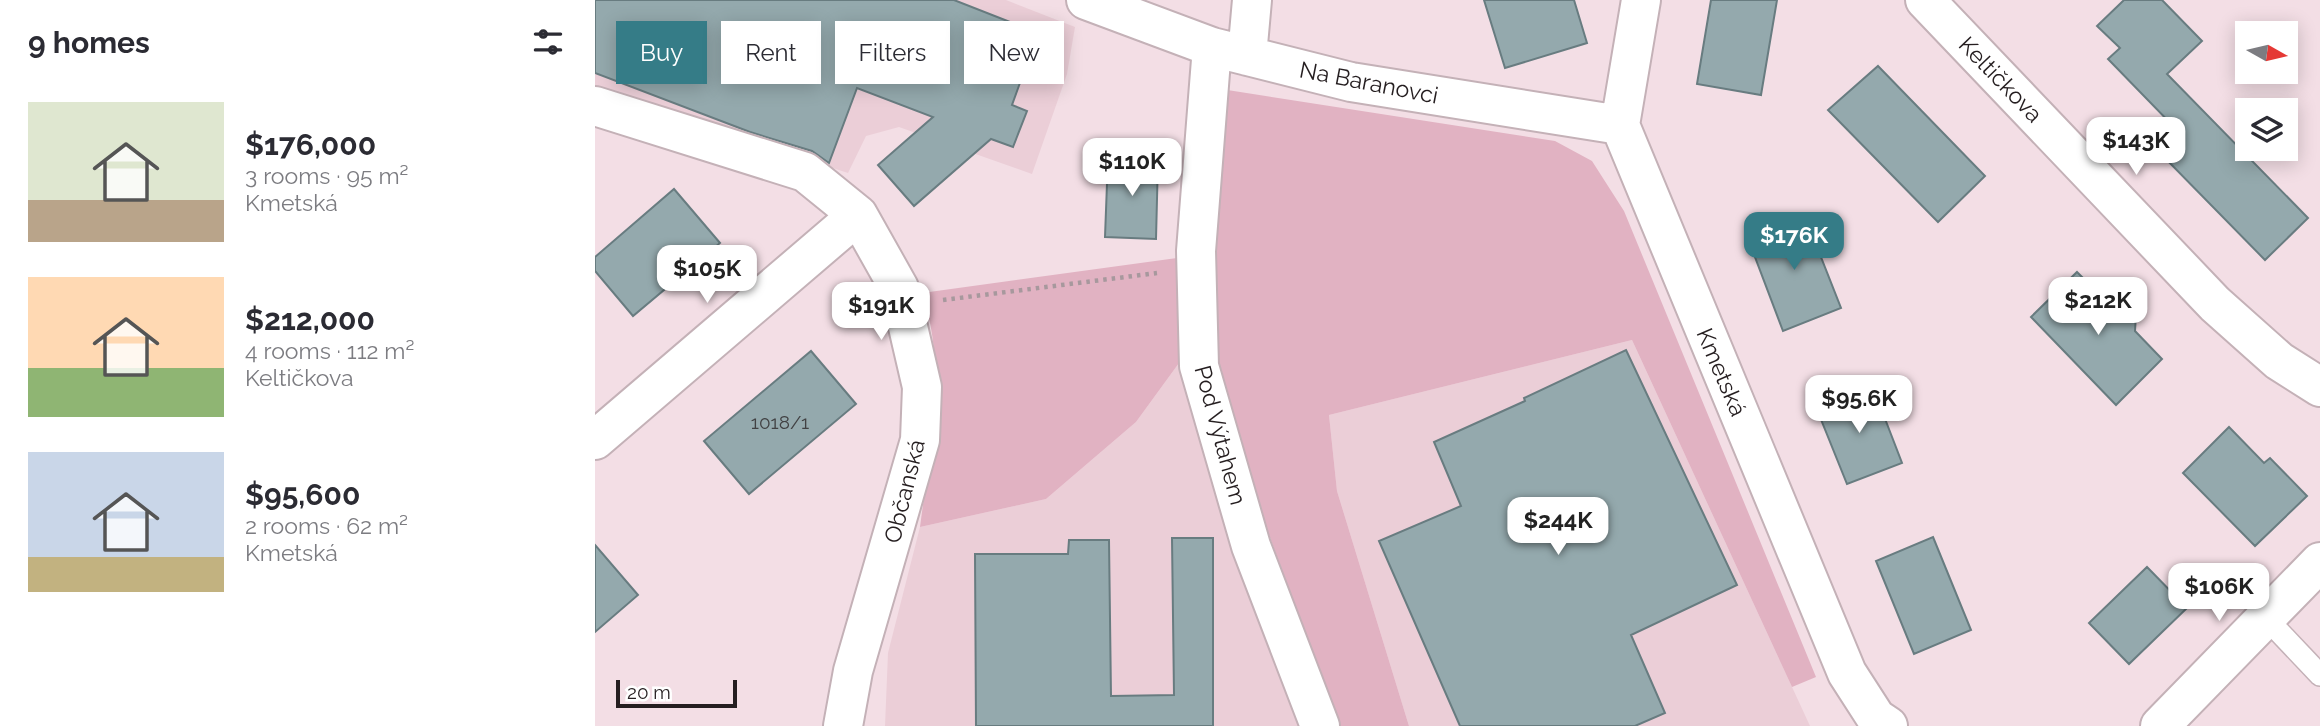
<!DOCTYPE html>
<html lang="en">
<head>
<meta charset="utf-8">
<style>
	body { margin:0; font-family:Raleway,sans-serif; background:#f7f7f7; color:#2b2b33; height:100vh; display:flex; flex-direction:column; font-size:26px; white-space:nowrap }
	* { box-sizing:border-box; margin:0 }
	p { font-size:23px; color:#7c7c81 }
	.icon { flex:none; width:38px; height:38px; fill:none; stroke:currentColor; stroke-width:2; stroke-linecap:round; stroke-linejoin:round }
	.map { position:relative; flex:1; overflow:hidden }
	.panel { display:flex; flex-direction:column; background:#fff; width:595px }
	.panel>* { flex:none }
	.top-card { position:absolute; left:21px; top:21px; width:665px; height:63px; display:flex; gap:14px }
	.needle { width:46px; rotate:98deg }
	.controls { position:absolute; left:1640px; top:21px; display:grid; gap:14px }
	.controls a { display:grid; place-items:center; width:63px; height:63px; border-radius:0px; background:#fff; box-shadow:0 4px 18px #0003; font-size:35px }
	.scale { position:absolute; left:21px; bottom:18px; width:121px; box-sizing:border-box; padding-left:7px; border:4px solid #251e20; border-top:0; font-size:19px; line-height:24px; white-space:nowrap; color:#251e20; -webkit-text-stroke:5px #fff; paint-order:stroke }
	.price { position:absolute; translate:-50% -60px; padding:0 16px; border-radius:14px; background:#fff; color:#222; font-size:23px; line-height:46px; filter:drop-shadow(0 2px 4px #0008) }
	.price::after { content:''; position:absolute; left:50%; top:42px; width:21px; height:16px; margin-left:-10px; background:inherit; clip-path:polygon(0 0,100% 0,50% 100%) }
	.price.active { background:#357c87; color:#fff }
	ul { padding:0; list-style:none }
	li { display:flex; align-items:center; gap:21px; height:175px; padding:0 28px }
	li span { display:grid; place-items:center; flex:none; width:196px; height:140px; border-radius:0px; color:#555 }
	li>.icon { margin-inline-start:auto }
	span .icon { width:84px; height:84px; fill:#fffc; stroke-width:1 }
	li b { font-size:30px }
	h2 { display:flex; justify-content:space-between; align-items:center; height:84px; padding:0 28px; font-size:30px }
	.chip { padding:0 24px; border-radius:0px; background:#fff; box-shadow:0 4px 18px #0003; font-size:24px; line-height:63px }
	.chip.active { background:#357c87; color:#fff }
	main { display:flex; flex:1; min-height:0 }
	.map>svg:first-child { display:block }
</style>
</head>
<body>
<main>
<section class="panel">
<h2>9 homes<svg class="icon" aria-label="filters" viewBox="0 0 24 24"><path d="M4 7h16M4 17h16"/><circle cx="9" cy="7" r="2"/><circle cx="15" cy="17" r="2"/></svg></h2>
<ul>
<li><span style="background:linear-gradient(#dfe7d0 70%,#b9a48a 0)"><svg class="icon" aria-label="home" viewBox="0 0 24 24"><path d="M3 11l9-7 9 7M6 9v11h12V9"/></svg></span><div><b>$176,000</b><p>3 rooms · 95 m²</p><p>Kmetská</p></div></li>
<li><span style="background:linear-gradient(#ffd9b3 65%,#8fb573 0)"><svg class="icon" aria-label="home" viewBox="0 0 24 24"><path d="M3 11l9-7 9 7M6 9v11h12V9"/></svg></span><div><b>$212,000</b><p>4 rooms · 112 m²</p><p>Keltičkova</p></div></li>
<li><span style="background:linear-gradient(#c9d6e8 75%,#c2b280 0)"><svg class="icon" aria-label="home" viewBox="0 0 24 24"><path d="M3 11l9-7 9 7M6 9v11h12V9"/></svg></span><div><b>$95,600</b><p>2 rooms · 62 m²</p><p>Kmetská</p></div></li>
</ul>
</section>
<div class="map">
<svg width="1725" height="726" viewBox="0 0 1725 726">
	<rect width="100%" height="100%" fill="#f3dee5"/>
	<!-- built -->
	<path fill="#ebced7" d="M0,0H411L480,27L472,74L437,174L304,127L271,136L253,173L0,90Z
		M1037,340L1215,726H814L742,491L734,415Z
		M584,363L612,463L712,726H290L293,653L325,527L451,499L541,422Z"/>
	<!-- green -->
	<path fill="#e1b2c2" d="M626,89L960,141L997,161L1029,211L1221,677L1197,687L1037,340L734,415L742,491L814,726H745L661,500L616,355Z
		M582,258L584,363L541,422L451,499L325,527C335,449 353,369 327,293Z"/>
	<!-- building -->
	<path fill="#94a9ad" stroke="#687c80" stroke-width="2" d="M0,0H359L443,33L417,105L432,111L418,147L396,139L319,206L283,165L338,117L262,88L234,163L217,151L155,132L0,73Z
		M889,0H979L992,43L910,68Z
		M1116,0H1182L1166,95L1102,84Z
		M1529,0H1567L1607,41L1572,74L1713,218L1670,260L1564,152L1584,132L1513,59L1525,48L1502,26Z
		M1283,66L1390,176L1343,222L1233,110Z
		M513,157L563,159L561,239L510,237Z
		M79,189L125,243L38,316L0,271V257Z
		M1209,214L1246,308L1188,331L1152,236Z
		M1482,272L1510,300L1542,299L1540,331L1567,359L1521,405L1436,317Z
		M1031,350L1142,585L1036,635L1070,713L1040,726H865L784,541L866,506L839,442L930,401L929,398Z
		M216,351L261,404L154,494L109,441Z
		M1277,385L1307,463L1252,484L1221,407Z
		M1634,427L1669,463L1675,458L1712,496L1660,546L1588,473Z
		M1338,537L1376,630L1319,654L1281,561Z
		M577,538H618V726H381L380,554H473L474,540H514L516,696L579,695Z
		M0,545L43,595L0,632Z
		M1552,567L1592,608L1534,664L1494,623Z"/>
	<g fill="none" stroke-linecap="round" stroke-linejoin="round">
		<!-- service casing -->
		<g stroke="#c4b1b7" stroke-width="24">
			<path id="service" d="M1671,618L1725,675"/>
		</g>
		<!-- minor casing -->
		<g stroke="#c4b1b7" stroke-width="42">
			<path id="minor" d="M491,0L617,47L756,82L1025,125
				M1046,0L1025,125L1252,673L1281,718L1293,726
				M1330,0L1620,304L1684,361L1725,387
				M617,47L601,251L604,366L656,546L725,726
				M652,56L657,0
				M0,106L210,172L263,215L304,288L327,387L325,440L258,671L248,726
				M0,440L263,215
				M1565,726L1725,562"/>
		</g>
		<!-- path -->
		<path stroke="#a7989d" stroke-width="4.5" stroke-dasharray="3.5 5" stroke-linecap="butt" d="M348,300L562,273"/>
		<!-- service -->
		<use href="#service" stroke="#fff" stroke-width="21"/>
		<!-- minor -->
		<use href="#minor" stroke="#fff" stroke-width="38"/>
	</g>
	<g text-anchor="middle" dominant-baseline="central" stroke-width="6" stroke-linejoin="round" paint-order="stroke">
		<!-- number labels -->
		<g font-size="19" fill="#414143">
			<text x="185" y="422">1018/1</text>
		</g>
		<!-- street labels -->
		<g font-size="23" fill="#251e20" stroke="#fff">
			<text transform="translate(1406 79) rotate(46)">Keltičkova</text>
			<text transform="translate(774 82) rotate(11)">Na Baranovci</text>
			<text transform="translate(1127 372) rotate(67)">Kmetská</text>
			<text transform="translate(626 435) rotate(75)">Pod Výtahem</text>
			<text transform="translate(309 491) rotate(-76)">Občanská</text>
		</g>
	</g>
</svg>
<div class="controls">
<a><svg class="needle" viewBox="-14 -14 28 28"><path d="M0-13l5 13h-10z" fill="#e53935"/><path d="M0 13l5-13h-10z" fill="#7c7c81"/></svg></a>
<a><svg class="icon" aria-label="layers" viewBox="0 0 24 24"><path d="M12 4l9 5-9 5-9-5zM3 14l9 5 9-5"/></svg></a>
</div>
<div class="scale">20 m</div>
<b class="price" style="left:1541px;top:177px">$143K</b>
<b class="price" style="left:537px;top:198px">$110K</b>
<b class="price active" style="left:1199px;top:272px">$176K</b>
<b class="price" style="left:112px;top:305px">$105K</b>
<b class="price" style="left:1503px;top:337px">$212K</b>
<b class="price" style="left:286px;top:342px">$191K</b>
<b class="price" style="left:1264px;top:435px">$95.6K</b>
<b class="price" style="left:963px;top:557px">$244K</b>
<b class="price" style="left:1624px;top:623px">$106K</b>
<div class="top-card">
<a class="chip active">Buy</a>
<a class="chip">Rent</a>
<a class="chip">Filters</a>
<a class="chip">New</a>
</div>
</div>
</main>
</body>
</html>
